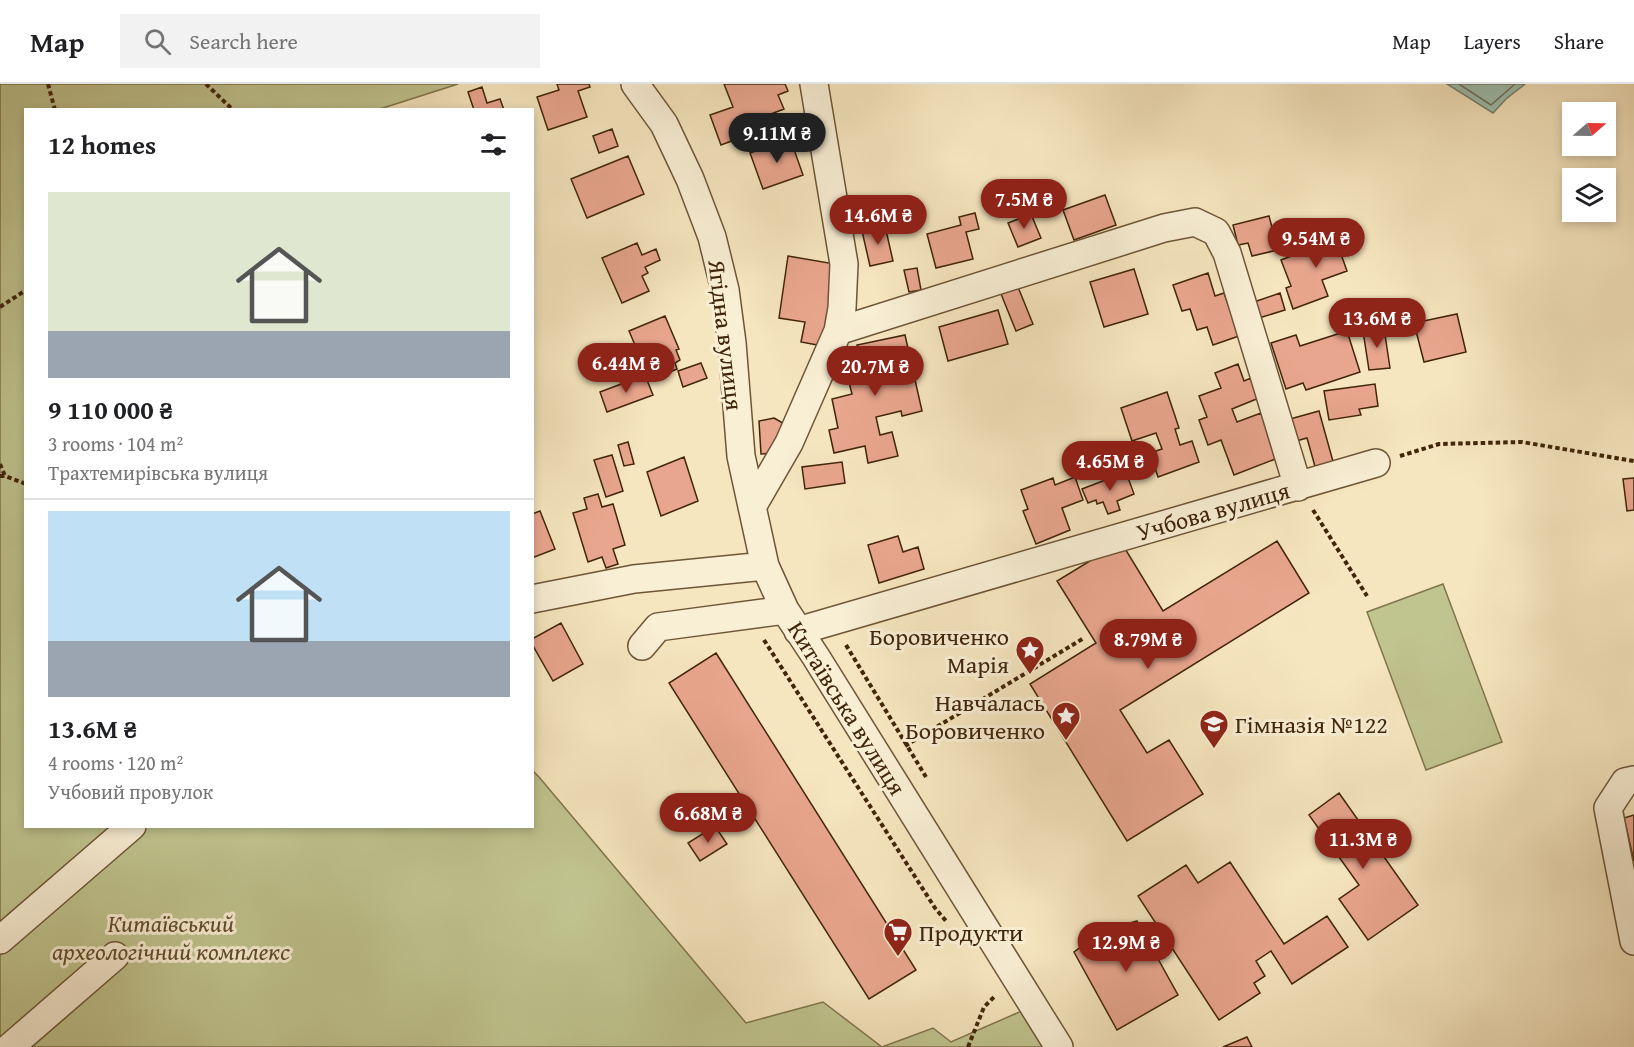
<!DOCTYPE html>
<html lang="en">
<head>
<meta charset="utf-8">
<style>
	body { margin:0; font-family:"Gentium Book Plus",serif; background:#f2f2f2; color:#202124; height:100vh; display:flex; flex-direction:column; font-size:22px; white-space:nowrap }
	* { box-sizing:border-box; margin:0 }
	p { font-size:20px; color:#757577 }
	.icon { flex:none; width:33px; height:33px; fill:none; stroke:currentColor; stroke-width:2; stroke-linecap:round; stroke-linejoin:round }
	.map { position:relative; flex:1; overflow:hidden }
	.side { position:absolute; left:24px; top:24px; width:510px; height:720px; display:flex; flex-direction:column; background:#fff; border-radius:0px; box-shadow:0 3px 9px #0003 }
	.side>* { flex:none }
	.needle { width:39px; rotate:70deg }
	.controls { position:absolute; left:1562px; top:18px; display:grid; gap:12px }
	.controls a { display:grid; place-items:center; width:54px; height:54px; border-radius:0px; background:#fff; box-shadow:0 3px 9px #0003; font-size:30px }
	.price { position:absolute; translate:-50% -51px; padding:0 14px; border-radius:21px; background:#8f2418; color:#fff; font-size:20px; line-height:39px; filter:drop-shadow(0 2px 3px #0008) }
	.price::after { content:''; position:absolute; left:50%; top:36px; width:18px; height:14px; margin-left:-9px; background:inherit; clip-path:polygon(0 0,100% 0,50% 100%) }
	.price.active { background:#222; color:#fff }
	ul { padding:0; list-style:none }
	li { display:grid; align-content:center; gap:12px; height:318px; padding:0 24px }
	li+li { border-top:2px solid #e0e0e0 }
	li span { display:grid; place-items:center; height:186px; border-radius:0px; color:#555 }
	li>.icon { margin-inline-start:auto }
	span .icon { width:108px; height:108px; fill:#fffc; stroke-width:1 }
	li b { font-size:26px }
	h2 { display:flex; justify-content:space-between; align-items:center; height:72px; padding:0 24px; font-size:26px }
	header { display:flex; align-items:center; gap:36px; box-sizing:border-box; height:84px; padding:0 30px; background:#fff; border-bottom:2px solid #e0e0e0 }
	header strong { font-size:28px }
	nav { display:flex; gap:33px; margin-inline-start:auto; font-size:21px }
	.search { width:420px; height:54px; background:#f2f2f2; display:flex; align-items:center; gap:15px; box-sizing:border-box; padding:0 21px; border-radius:0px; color:#757577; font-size:22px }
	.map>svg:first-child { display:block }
</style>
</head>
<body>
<header>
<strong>Map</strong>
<div class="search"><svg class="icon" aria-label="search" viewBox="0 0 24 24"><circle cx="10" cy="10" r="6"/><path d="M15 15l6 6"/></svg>Search here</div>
<nav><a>Map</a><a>Layers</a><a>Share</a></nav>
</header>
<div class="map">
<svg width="1634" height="963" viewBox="0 0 1634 963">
	<rect width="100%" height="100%" fill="#f6e6bf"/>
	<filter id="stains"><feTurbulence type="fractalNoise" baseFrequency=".00333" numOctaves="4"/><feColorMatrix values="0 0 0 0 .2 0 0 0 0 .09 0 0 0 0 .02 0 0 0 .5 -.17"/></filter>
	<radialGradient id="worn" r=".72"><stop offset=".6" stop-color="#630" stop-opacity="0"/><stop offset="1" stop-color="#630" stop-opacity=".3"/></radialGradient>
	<!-- green -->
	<path fill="#c0c48f" stroke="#80744c" stroke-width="1.5" d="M0,0H458L380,25L26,26V742H532L533,687L539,693L746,939L823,918L882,963L933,944L951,958L1033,922L1059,963H0Z
		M1443,500L1502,658L1426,686L1367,528Z"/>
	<!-- water -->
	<path fill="#9dc0b0" stroke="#78826e" stroke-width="1.5" d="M1447,0H1525L1506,15L1493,29Z"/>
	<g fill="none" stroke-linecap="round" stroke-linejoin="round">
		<!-- shore -->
		<path stroke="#6f725d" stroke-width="1.5" d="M1459,0L1491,21L1515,0"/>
	</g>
	<!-- building -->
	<path fill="#e9a68e" stroke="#41250a" stroke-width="1.5" d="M557,0H589L590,3L578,7L587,33L548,46L537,13L559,6Z
		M724,0H785L788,7L778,11L784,25L763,33L764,37L754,41L751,34L745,37L750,50L721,61L710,31L733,23Z
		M482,3L487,19L500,15L504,26H474L468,8Z
		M612,45L618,62L599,69L593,52Z
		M790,54L803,91L763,105L750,69Z
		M628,72L644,110L587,134L571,95Z
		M1105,111L1116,141L1074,156L1063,126Z
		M975,129L979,145L966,148L973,175L936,184L927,150L961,141L959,133Z
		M1031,130L1041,154L1018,163L1008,139Z
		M1269,132L1278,166L1252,172L1248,159L1238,161L1233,141Z
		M885,142L893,177L870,182L862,147Z
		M1347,146L1354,165L1341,170L1347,187L1322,196L1328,212L1293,225L1286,204L1291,202L1281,176L1314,163L1313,159Z
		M637,159L642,171L656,165L660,176L645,183L648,189L642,192L649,207L622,219L602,174Z
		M788,172L835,180L823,262L801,258L805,238L779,234Z
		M917,184L921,206L909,208L904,186Z
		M1134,185L1148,230L1104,243L1090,198Z
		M1208,189L1215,212L1224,209L1239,252L1213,261L1207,243L1197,246L1190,225L1182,227L1173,201Z
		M1018,203L1033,240L1016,247L1001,210Z
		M1280,209L1285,226L1259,234L1254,218Z
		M998,226L1008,260L948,277L939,243Z
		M1457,230L1466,268L1424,278L1414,239Z
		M665,232L679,265L676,266L680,276L675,279L677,285L663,291L661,284L647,289L629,247Z
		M1384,244L1390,284L1369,286L1363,247Z
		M1347,247L1360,288L1306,306L1303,299L1286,305L1271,259L1296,251L1300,262Z
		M905,251L922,327L902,332L901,327L876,333L880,351L892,348L898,372L868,379L865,362L834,369L829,346L838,344L832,315L852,310L843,275L859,272L857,261Z
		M701,279L707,294L683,303L678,287Z
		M1238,280L1244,297L1251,294L1259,314L1232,325L1237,338L1261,329L1278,374L1234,391L1221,356L1208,361L1199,336L1207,333L1199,312L1221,304L1215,289Z
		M645,291L653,311L607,328L600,308Z
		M1375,300L1378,322L1359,325L1361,331L1329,336L1324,307Z
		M1167,308L1179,344L1175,345L1180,361L1192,357L1199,378L1158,393L1150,369L1162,365L1156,349L1132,357L1121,324Z
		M1319,327L1334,381L1316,386L1307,354L1296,357L1290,335Z
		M774,334L788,342L781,368L761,370L759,337Z
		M628,358L634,380L624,382L618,361Z
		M612,371L623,407L606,413L594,376Z
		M684,373L698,417L661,432L647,388Z
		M842,378L845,399L805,405L802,383Z
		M1126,388L1134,410L1117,417L1120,426L1108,430L1103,418L1097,420L1096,416L1088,419L1082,405Z
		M1075,393L1083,416L1062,424L1070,446L1036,460L1023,427L1028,425L1021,406L1053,394L1055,401Z
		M1634,394V426L1627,427L1623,395Z
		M598,410L602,423L613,420L625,461L613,465L618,480L606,484L602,473L588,478L573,429L587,425L584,414Z
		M540,427L555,465L532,474V430Z
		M898,452L903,468L918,463L924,485L879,499L868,461Z
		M1277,457L1309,509L1120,626L1147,669L1169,656L1203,710L1127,757L1030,600L1096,559L1057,497L1121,458L1163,527Z
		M561,539L583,580L553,597L532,560V555Z
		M716,569L916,886L869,915L669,599Z
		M1339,709L1418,821L1368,856L1339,815L1359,801L1309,731Z
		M1634,731V777L1624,734Z
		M715,742L727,760L700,777L688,759Z
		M1230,778L1284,860L1327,832L1348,863L1292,900L1271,867L1256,877L1265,892L1254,899L1260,909L1219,936L1138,812L1186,781L1198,799Z
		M1137,837L1178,911L1117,946L1074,868L1103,847Z
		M1247,953L1252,963H1223Z"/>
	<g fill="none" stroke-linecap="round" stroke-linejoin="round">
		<!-- minor casing -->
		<g stroke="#6e5537" stroke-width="30">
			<path id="minor" d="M635,0L664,40L690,95L712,153L725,206L732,259L741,372L765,482L785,526L816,573L1059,963
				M838,247L1164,144L1195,138L1216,148L1227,169L1298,403
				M752,423L789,359L838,247L842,224L844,180L814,0
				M532,515L634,495L765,482
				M798,547L1376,379
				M642,562L658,543L785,526
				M1634,696L1625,698L1608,724L1634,857
				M0,856L132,742
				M10,963L115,872"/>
		</g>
		<!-- path -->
		<path stroke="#41250a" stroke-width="4" stroke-dasharray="4.5 3" stroke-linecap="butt" d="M48,0L55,26
			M206,0L233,26
			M0,223L26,206
			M1400,372L1439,360L1522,358L1634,377
			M0,380L5,392
			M0,392H5L26,400
			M1313,426L1367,512
			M764,556L935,824L946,837
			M846,561L926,693
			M905,662L1084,554
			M968,963L984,923L995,912"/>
		<!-- minor -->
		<use href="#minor" stroke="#f9efd5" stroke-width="27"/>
	</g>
	<!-- icons -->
	<defs>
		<g id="sight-pin" transform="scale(1.5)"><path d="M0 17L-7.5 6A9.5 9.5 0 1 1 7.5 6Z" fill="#8f2418" stroke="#f9efd5"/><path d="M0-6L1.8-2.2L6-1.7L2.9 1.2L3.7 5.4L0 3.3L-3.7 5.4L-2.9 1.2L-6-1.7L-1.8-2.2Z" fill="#fff"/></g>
		<g id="school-pin" transform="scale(1.5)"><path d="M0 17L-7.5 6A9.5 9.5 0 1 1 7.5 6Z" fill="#8f2418" stroke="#f9efd5"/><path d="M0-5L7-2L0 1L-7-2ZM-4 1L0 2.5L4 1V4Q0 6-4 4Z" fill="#fff"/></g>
		<g id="supermarket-pin" transform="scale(1.5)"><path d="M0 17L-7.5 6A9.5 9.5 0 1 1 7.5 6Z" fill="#8f2418" stroke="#f9efd5"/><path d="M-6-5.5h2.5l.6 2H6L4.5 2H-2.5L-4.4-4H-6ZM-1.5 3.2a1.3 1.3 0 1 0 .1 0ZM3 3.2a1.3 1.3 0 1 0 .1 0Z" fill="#fff"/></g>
	</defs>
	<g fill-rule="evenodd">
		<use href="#sight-pin" x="1030" y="566"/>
		<use href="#sight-pin" x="1066" y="632"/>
		<use href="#school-pin" x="1214" y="640"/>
		<use href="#supermarket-pin" x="898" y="848"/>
	</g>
	<g text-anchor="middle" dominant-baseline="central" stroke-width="6" stroke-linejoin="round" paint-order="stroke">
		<!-- street labels -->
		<g font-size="24" fill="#41250a" stroke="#f9efd5">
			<text transform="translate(726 251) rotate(83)">Ягідна вулиця</text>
			<text transform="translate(1213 427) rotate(-16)">Учбова вулиця</text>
			<text transform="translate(847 624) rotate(58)">Китаївська вулиця</text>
		</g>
		<!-- poi labels -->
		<g font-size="24" fill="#41250a" stroke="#f9efd5" text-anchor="end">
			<text x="1009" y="552">Боровиченко<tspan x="1009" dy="28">Марія</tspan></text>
			<text x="1045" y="618">Навчалась<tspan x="1045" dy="28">Боровиченко</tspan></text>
			<text x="1235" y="640" text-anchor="start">Гімназія №122</text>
			<text x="919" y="848" text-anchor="start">Продукти</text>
		</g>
		<!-- park labels -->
		<g font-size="24" font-style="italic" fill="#614d2b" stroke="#f9efd5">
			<text x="171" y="839">Китаївський<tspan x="171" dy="28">археологічний комплекс</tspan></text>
		</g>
	</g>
	<rect width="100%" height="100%" filter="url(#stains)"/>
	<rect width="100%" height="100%" fill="url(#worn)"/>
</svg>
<div class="controls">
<a><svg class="needle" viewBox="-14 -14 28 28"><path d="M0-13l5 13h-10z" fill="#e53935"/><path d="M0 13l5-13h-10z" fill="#757577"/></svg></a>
<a><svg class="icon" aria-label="layers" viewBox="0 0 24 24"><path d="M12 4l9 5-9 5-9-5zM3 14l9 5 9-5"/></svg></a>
</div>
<b class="price active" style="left:777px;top:80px">9.11M ₴</b>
<b class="price" style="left:1024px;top:146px">7.5M ₴</b>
<b class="price" style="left:878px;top:162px">14.6M ₴</b>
<b class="price" style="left:1316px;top:185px">9.54M ₴</b>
<b class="price" style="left:1377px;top:265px">13.6M ₴</b>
<b class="price" style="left:626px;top:310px">6.44M ₴</b>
<b class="price" style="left:875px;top:313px">20.7M ₴</b>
<b class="price" style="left:1110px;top:408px">4.65M ₴</b>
<b class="price" style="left:1148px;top:586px">8.79M ₴</b>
<b class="price" style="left:708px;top:760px">6.68M ₴</b>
<b class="price" style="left:1363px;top:786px">11.3M ₴</b>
<b class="price" style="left:1126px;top:889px">12.9M ₴</b>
<section class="side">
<h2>12 homes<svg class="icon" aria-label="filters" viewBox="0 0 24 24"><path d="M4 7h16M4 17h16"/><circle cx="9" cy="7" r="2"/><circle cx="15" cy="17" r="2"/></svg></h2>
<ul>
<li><span style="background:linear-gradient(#dfe7d0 75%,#9aa5b1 0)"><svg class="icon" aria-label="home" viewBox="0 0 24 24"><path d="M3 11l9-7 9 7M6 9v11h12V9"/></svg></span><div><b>9 110 000 ₴</b><p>3 rooms · 104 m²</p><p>Трахтемирівська вулиця</p></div></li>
<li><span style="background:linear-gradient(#bfe0f5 70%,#9aa5b1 0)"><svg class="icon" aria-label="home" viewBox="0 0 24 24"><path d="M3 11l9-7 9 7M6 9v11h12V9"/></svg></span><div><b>13.6M ₴</b><p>4 rooms · 120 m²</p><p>Учбовий провулок</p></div></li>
</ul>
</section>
</div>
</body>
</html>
